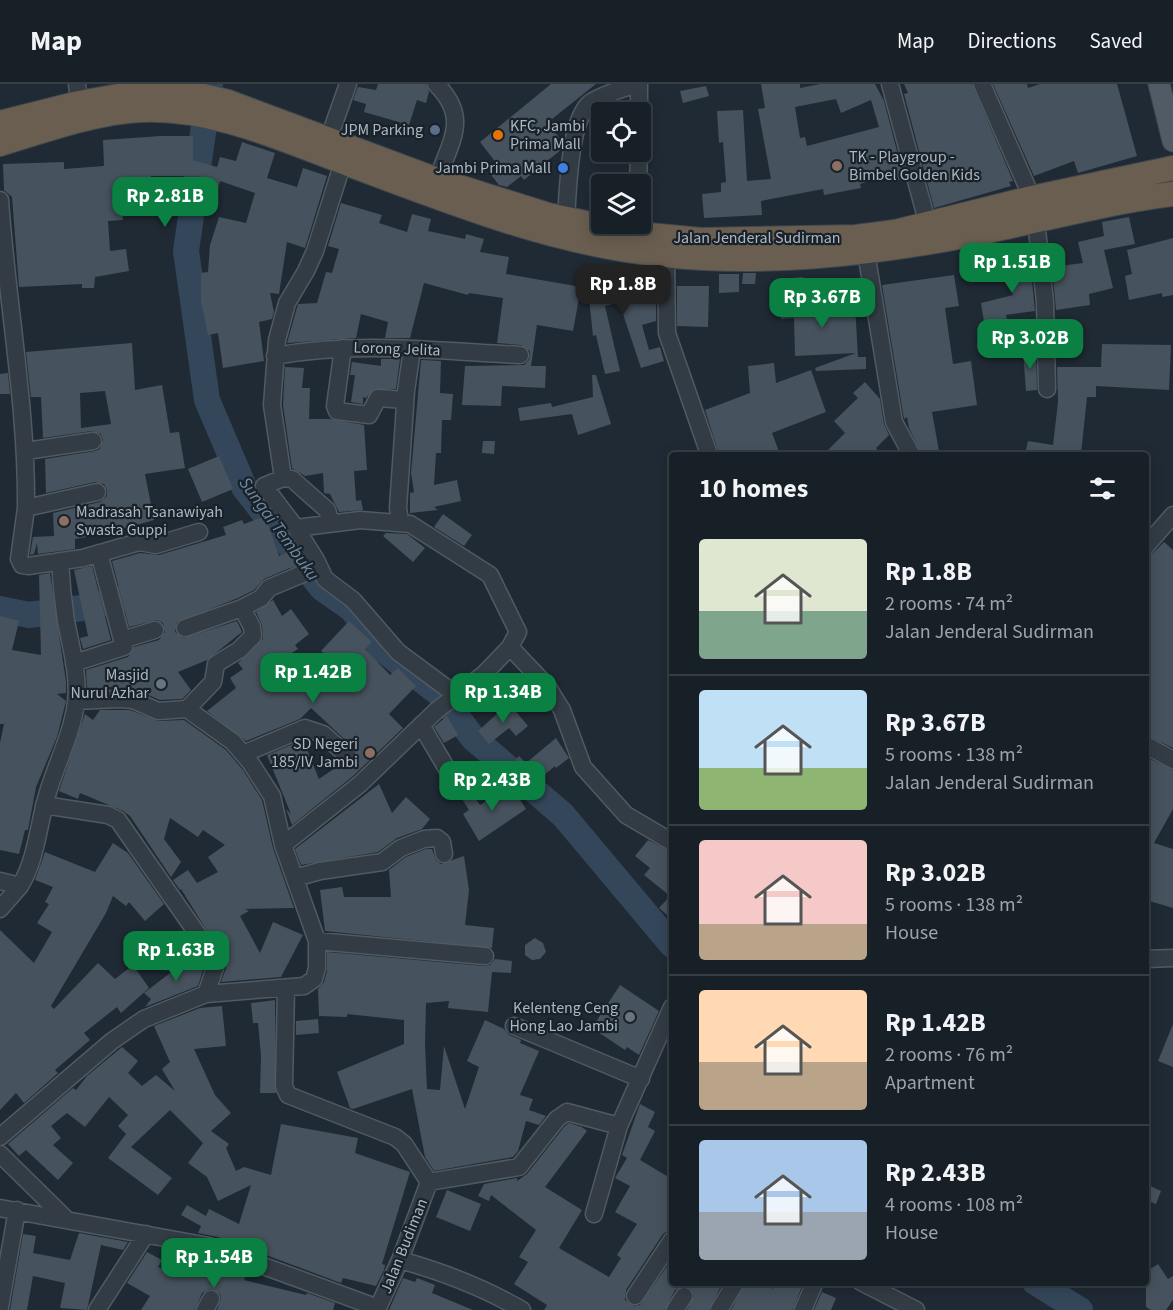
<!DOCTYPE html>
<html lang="en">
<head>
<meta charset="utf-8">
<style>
	body { margin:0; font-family:"Source Sans 3",sans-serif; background:#21282f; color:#f1f3f6; height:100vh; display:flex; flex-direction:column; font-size:22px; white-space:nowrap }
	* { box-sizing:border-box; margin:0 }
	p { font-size:20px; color:#9fa3a7 }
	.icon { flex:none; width:33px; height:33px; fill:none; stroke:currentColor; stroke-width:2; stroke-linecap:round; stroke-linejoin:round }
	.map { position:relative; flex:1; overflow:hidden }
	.details { position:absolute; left:669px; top:368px; width:480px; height:834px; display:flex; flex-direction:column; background:#182027; border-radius:6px; box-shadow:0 3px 15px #0003,0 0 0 2px #363e44 }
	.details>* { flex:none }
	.buttons { position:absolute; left:591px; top:18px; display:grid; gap:12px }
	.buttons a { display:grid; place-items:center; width:60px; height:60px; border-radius:6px; background:#182027; box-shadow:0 3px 15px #0003,0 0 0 2px #363e44; font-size:30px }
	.price { position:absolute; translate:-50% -51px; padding:0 14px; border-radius:12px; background:#0b8043; color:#fff; font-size:20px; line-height:39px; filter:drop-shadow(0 2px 3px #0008) }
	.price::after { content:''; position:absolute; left:50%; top:36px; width:18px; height:14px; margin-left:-9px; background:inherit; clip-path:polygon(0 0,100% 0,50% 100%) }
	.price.active { background:#222; color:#fff }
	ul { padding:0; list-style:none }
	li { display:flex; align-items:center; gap:18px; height:150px; padding:0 30px }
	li+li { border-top:2px solid #363e44 }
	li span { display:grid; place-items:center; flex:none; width:168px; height:120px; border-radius:6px; color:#555 }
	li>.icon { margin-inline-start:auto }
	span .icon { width:72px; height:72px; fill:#fffc; stroke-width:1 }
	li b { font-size:26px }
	h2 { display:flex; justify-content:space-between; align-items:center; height:72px; padding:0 30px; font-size:26px }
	header { display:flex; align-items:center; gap:36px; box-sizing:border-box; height:84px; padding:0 30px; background:#182027; border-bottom:2px solid #363e44 }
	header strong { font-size:28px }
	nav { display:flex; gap:33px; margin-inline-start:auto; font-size:21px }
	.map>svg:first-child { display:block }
</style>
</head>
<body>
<header>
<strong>Map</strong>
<nav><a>Map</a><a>Directions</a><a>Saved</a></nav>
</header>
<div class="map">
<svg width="1173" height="1226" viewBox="0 0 1173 1226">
	<rect width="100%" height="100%" fill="#202a34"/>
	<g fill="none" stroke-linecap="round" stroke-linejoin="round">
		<!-- river -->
		<path stroke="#34475a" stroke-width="26" d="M210,0L186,167L207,316L244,403L322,504L352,525L381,564L441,611L473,654L563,731L672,861
			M0,525L29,531L89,523L155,507
			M1035,1198L1080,1226"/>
	</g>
	<!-- building -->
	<path fill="#46525d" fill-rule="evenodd" d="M378,0H426L429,8L426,19L417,16L409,41L364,28L366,20L353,16L358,3L376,6Z
		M551,0H596L547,39L563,58L562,65L524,96L521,92L507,103L499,101L488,87L497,80L480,58Z
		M761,0H800V4L820,0H875L884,17L904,94L895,97L893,90L860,100L861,104L824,111L823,105L761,117L762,131L704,134L702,110L721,108V99L726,98L723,58L719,59L717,27L743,26L747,97L771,95L758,25L765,24ZM836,15L841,29L871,16L879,43L807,62L805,53L800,54L795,23Z
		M904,0H972L1013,97L1009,98L1011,102L934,124L904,10L908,9Z
		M993,0H1027L1028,4L1040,0H1117L1137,72L1078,89L1074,77L1034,92Z
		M706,2L709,12L683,19L680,7Z
		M161,52H193V76L217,83L220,73L236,77L242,58L275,69L267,94L297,103L303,84L327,92L305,164L287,158L279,210L270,209L274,228L272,235L259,238L264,277L223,284L218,249L208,251L201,217V189L208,188L210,161L219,133L246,139L255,109L220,97L216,111L195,105L200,92H151V111H122L123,136L108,137L110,167L126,165L129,187L95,193L94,204H82V200L19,203L12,113L4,106L3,80L64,78V85L104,82L103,56Z
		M341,119L382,131L379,139L407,148L412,130L431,135L428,147L465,155L466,150L484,155L480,168L509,173L506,190L581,203L573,247L537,241L531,282H546L545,304L502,302L501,322L462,321L465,282L524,281L529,276L530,267L521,261L497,259L503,214L469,209L468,211L424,199L410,254H385L388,238L361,230L356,254L287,259L298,220L317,219L326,188L332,189L339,165L328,162Z
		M1129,133L1135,160L1104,166L1113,204L1089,210L1090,221L1056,226L1052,183L1083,179L1078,158L1104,152L1102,138Z
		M1173,154V211L1162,213V209L1129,216L1125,192L1132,190L1127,166Z
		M1029,168L1035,227L1006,231L1008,241L985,244L981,219L1013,211L1007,171Z
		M625,181L628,205L651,198L656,220V237L642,241L649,266L660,263L664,277L641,284L619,218L605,222L620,287L605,290L596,251L593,252L588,204L599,206L597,184Z
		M743,189H756L755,200H742Z
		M719,190H739V208L719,209Z
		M954,191L959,222L945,224L953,280L971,277L977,321L932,328L939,367L921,370L909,344L907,333L904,335L882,201Z
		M803,193L806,224L855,221L858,273H866V285L816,287L815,284L856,269L795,272L794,234L781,235L779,203L792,202L791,194Z
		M677,202H709L708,243L677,242Z
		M132,259L135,306L162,301L170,349L179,348L185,384L145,390L154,436L104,450L75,455V465L38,470L37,459L34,470L30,471L33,453L54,452L53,429L100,418L107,412V406L104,400L95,398L46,409L45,375L95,367L100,365L103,356L101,350L92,347L43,354L41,313H31L26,268ZM105,307L111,340L81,344L80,309Z
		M1102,260L1171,261L1169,306L1096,302V313H1087L1081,370H1025L1028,357L1053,361L1058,318L1057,283H1101Z
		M1036,267L1037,306L1026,307L1023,268Z
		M381,275H400L396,305H374L366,314L363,313V320L351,318L355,291H350L352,278L381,282Z
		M421,276L441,277L440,309L453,310L451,336H442L441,369H436L434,401L457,396L461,417L434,423L438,426L410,429V409L414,408L411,389Z
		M774,279L776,299L811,286L826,328L772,349L780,370H719L705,326L750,309L748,282Z
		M285,283L304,284L302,304H310L309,335H330L364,341L367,386L354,387L356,417L361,416L363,426L339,428L330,410L324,409L323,389L305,392L292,384L283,321Z
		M8,289L10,310H0V290Z
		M592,291H596L611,340L578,351L572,330L520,337L518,324L551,319L552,323L593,313Z
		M865,298L880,315L884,340L889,351L876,364L880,370H824L845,349L834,337L858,314L853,309Z
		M483,357H495L494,370L482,369Z
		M219,372L233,405L202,418L188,385Z
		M443,430L472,451L464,462L434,443Z
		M265,432L279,472L291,467L297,481L264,495L254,506L238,514L177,538L175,548L184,554L237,537L242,548L207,576L178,588L191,606L182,615L160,616L137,606L116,605L118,602L87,606L86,586L128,573L134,563L159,556L165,548L163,539L157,536L129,543L112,477L140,469L159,471L226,451L223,443L242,436L244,440Z
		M386,449L407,450L425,464L413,478L383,452Z
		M1164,458L1173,466V664L1146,651V472L1153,469Z
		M92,482L111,556L83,565L80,554L88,552L74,486Z
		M50,489L66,598V609L57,610L66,617L57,653L36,703L28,746H25L19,770L0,766V659L4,640H0V532L19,537L12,566L41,571L39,491Z
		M273,516L282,532L291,525L309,550L295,561L298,565L281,576L302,607L332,577L321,567L349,537L372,558L365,565L390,591L398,584L416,602L389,630L403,644L353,692L292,741L286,725L291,730L267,671L303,656L319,695L341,680L347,682L355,679L358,673L355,665L311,624L300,635L246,657L207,627L236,604L230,594L243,585L238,579L263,555L262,541L256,528Z
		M509,619L528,642L516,652L509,644L489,660L478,647Z
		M100,626H130L158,637L184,636L226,666L243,686L262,716L273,764L294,824L245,825L249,827L240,832L260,869L273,838L303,851L281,893L221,898L226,884L225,876L181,805L180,806L173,796L188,786L197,799L218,788L208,773L225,761L203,746L198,753L170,734L164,755L181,778L171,793L130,732L123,727L80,709L78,715L59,707L85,630L93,636Z
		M447,632L458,651L444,659L434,643Z
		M556,654L569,674L556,684L555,682L543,692L539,687L530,698L511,681L519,672L526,679Z
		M1146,673L1173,686V725L1154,759L1173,765V824L1146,816Z
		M379,700L392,729L406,713L430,735L422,745L397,754L378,768L301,781L295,765Z
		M511,701L526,725L479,757L463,730L469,726L462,715L472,709L480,721Z
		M648,756L672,768V835L659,824L670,812L644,791L650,784L635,772Z
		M113,759L128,769L164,820L145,837L129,818L126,822L113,812L106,829L51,922L54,925L98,879L115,895L133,881L149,904L121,929L117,923L84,949L90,956L55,986L58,989L24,1019L16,1009L0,1026V846L34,879L52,848L37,839L49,820L45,818L53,803L35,796L45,768L95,788Z
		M426,765H432L436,776L441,780L464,772L469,806L465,841L494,844L492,864L325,847L320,806L342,803L344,813H391L389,786L406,773Z
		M535,854L543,859L546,868L540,875L532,876L525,871V861Z
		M327,868L484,882L490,881L495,875L512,877L511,889L492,888L488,928L448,924L449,917L426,919L425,960L427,1005L440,1006L444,962L465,1025L479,983L467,977L485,936L504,945L509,951L521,956L520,959L539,967L520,1011L533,1015L529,1026L546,1032L539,1041L526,1037L518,1067L513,1073L434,1087L425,1073L412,1005L353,1025L350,1024L337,988L404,960V936L347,930V933L319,932L318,905L324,898L327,887Z
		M191,873L201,886L204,883L198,902L145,923L151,915L144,909Z
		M620,901L659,927L639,971L627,963L625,966L592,944Z
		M275,916L276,1009H260L261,972L258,939H253L251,919Z
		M222,922L226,962L194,965L215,1011L231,1029L211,1047L229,1060L226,1064L236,1087L244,1083L271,1091L281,1040L358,1054L355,1069L410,1088L382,1180L385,1181L384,1186L376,1202L343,1194L341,1199L218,1153L198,1149L201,1142L181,1131L187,1121L206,1132L209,1125L239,1140L251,1101L218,1117L207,1093L188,1079L203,1059L170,1026L131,1063L172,1094L158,1111L108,1074L126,1050L118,1042L128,1031L109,1013L85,1043L67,1029L51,1042L61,1054L53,1061L73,1079L58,1096L26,1066L19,1072L8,1060L73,1004L76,1006L87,992L122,963L138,977L128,989L142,1002L156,991L175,1007L162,985L170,978L154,942L200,924Z
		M318,935L319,949L296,951V937Z
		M1173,940V983L1158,977Z
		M640,1020L655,1028L648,1043L655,1047L640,1076L672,1095V1144L663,1150L626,1206L625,1216L634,1222L640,1221L672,1175V1198H723L709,1226H687L694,1212L690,1204L684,1202L675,1206L665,1226H544L547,1221L514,1200L528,1178L519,1173L536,1146L491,1111L489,1117L478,1112L484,1100L517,1094V1097L527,1090L564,1043L569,1039L582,1043L587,1047L545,1103L582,1126L559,1164L609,1193L621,1174L617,1171L637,1140L615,1128L630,1102L615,1094L627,1074L622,1071Z
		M1146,1100L1161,1107L1156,1120L1146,1116Z
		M447,1106L481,1120L470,1147L436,1133Z
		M79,1149L128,1158L123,1166L101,1161L87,1226L60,1224L65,1199L33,1192L27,1226H10L23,1150L36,1152L33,1169L70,1176Z
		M147,1168L162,1176L158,1183L182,1193L191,1169L210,1173L207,1180L231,1190L234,1182L248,1187L244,1196L306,1211L307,1209L335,1219L333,1226H217L221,1215L220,1210L210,1205L202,1209L195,1226H141L150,1212L127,1199Z
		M1158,1180L1168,1195L1173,1192V1216L1166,1226H1151L1146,1223V1188Z
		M403,1194L415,1198L417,1194L435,1201L432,1209L473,1226H389Z
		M746,1198H764L773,1205L776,1198L803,1199L793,1226H731Z
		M822,1208L836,1214L831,1226H814Z"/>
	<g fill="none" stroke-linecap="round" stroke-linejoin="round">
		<!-- minor casing -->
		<g stroke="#505a63" stroke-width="19">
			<path id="minor" d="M77,0L79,19
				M436,0C470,34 451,56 437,96
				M890,0L928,141
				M982,0L1032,114
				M639,28V0
				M329,54L348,0
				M638,100L639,68
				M0,116C7,219 27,321 26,424L97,408
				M566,135C568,108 569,36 590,19C602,10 623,5 637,0
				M1036,137L1045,218L1047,305
				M866,168L894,338L911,370
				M666,171L667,249L709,370
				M343,264L335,322L337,327L369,331L378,314L405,316
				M275,272C356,257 438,267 520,271
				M26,367L93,357
				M283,394L272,321L277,256L287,219L306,187L315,167L343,78
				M26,424L19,475L22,481L28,482L83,474L139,458L156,461L199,448
				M400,437L398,424L406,307L412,265
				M296,444L316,476L325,495L353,516L398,568L456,611
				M1146,462L1173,431
				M185,544L242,524L261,514L269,504L319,483
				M122,556L155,546
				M510,563L547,602L562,626L583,683L626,731L672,758
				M74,579L124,563L99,469
				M76,617L119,615L133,616L158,627L187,625L233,658L250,678L272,712L283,761L317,857V884L314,895L304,902L206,910
				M187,625L213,598L216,580L239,566L253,552L252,543L242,524
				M421,641L453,695
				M1146,661L1173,676
				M243,670L305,644L323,650L348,672
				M283,761L360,700L437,626L484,590L510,563L518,548L490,491L410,440L360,436L296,444L264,402L283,394L292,395L327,426L331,439
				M295,794L320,787L382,778L401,764L424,755L437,754L442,758L444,770
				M0,797L20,802C35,778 38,746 45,719C53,685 72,653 76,618C79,591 71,563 66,537C63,517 61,497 60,477
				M0,825L20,802
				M317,857L485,872
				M1146,875L1173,874
				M286,905L284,1002L288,1011L395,1053L404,1060L429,1098
				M514,942L641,995
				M0,1053L112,957L144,935L206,910L216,881L203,858L118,736L108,731L44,721
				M0,1070L65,1134
				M429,1098L519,1083L557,1035L567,1028L619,1042
				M0,1124L209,1162L378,1224
				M594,1130L619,1042L672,923
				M400,1176C443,1188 483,1203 522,1226
				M861,1198L916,1226
				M635,1212L672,1156
				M0,1223L17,1126
				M97,1226L146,1150
				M205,1226L211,1215
				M377,1226L400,1176L429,1098
				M675,1226L684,1212
				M719,1226L736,1198
				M803,1226L815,1198"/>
		</g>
		<!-- major casing -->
		<g stroke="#3c454e" stroke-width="23">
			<path id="major" d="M1159,0L1173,57"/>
		</g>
		<!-- highway casing -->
		<g stroke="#3e474f" stroke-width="26">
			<path id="highway" d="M0,39L79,19L142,8L191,9L228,18L437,96L548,131L638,150L701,156L856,153L895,148L1032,114L1173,84
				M0,60C43,47 96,28 141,26C214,23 284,56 351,81C453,119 554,160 664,171C764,181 861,171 959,153C1031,139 1101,119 1173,110"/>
		</g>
		<!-- minor -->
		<use href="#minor" stroke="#333c44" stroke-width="16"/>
		<!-- major -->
		<use href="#major" stroke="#515b65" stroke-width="21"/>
		<!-- highway -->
		<use href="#highway" stroke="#6a5e50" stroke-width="24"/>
	</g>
	<!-- markers -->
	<circle fill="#5c6f8a" stroke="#192129" stroke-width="2" cx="435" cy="46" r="6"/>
	<circle fill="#e8710a" stroke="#192129" stroke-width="2" cx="498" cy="51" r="6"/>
	<g fill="#8d6e63" stroke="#192129" stroke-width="2">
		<circle cx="837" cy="82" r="6"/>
		<circle cx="64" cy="437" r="6"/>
		<circle cx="370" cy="669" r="6"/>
	</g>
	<circle fill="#3f7fe0" stroke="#192129" stroke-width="2" cx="563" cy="84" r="6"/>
	<g fill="#6b7280" stroke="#192129" stroke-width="2">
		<circle cx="161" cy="600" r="6"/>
		<circle cx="630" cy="933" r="6"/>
	</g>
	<g text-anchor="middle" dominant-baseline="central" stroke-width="4.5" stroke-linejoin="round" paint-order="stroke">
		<!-- poi labels -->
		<g font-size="16" fill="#adb7c2" stroke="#192129" text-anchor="end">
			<text x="510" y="42" text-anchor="start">KFC, Jambi<tspan x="510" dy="18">Prima Mall</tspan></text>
			<text x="423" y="46">JPM Parking</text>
			<text x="849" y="73" text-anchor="start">TK - Playgroup -<tspan x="849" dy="18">Bimbel Golden Kids</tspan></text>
			<text x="551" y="84">Jambi Prima Mall</text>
			<text x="76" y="428" text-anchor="start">Madrasah Tsanawiyah<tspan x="76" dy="18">Swasta Guppi</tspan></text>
			<text x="149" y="591">Masjid<tspan x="149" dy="18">Nurul Azhar</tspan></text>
			<text x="358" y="660">SD Negeri<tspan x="358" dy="18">185/IV Jambi</tspan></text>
			<text x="618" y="924">Kelenteng Ceng<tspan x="618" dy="18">Hong Lao Jambi</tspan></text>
		</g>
		<!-- street labels -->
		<g font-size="16" fill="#adb7c2" stroke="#192129">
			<text x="757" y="154">Jalan Jenderal Sudirman</text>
			<text transform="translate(397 265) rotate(2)">Lorong Jelita</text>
			<text transform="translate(404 1162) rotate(-68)">Jalan Budiman</text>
		</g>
		<!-- water labels -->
		<g font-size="18" font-style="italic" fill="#6f8aa4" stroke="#192129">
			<text transform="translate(279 445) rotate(54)">Sungai Tembuku</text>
		</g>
	</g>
</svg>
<div class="buttons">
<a><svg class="icon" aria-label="locate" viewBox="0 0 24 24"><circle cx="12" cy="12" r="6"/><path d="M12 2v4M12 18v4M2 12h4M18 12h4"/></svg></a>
<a><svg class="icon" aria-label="layers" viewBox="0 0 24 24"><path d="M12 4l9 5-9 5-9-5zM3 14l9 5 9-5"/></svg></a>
</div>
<b class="price" style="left:165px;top:144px">Rp 2.81B</b>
<b class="price" style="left:1012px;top:210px">Rp 1.51B</b>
<b class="price active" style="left:623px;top:232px">Rp 1.8B</b>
<b class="price" style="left:822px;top:245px">Rp 3.67B</b>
<b class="price" style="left:1030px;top:286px">Rp 3.02B</b>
<b class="price" style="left:313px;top:620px">Rp 1.42B</b>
<b class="price" style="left:503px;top:640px">Rp 1.34B</b>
<b class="price" style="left:492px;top:728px">Rp 2.43B</b>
<b class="price" style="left:176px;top:898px">Rp 1.63B</b>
<b class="price" style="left:214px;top:1205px">Rp 1.54B</b>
<section class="details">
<h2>10 homes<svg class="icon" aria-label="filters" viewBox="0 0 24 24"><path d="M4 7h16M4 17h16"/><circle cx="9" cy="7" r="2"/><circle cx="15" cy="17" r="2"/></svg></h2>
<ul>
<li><span style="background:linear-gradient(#dfe7d0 60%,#7fa58c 0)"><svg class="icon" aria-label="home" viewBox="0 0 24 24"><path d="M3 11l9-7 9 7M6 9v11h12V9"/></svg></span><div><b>Rp 1.8B</b><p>2 rooms · 74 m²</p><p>Jalan Jenderal Sudirman</p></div></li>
<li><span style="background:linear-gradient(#bfe0f5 65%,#8fb573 0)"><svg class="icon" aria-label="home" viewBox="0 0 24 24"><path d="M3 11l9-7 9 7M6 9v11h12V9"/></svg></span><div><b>Rp 3.67B</b><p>5 rooms · 138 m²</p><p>Jalan Jenderal Sudirman</p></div></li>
<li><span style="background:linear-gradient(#f6c9c9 70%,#b9a48a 0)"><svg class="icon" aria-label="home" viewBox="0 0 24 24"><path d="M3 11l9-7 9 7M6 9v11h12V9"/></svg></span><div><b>Rp 3.02B</b><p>5 rooms · 138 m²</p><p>House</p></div></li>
<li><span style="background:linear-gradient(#ffd9b3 60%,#b9a48a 0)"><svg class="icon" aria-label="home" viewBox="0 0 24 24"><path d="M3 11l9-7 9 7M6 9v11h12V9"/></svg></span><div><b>Rp 1.42B</b><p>2 rooms · 76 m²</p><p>Apartment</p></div></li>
<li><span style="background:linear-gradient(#a9c7e8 60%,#9aa5b1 0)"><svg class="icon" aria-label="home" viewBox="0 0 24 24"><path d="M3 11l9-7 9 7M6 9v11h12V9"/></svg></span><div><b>Rp 2.43B</b><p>4 rooms · 108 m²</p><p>House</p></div></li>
</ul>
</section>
</div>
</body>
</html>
